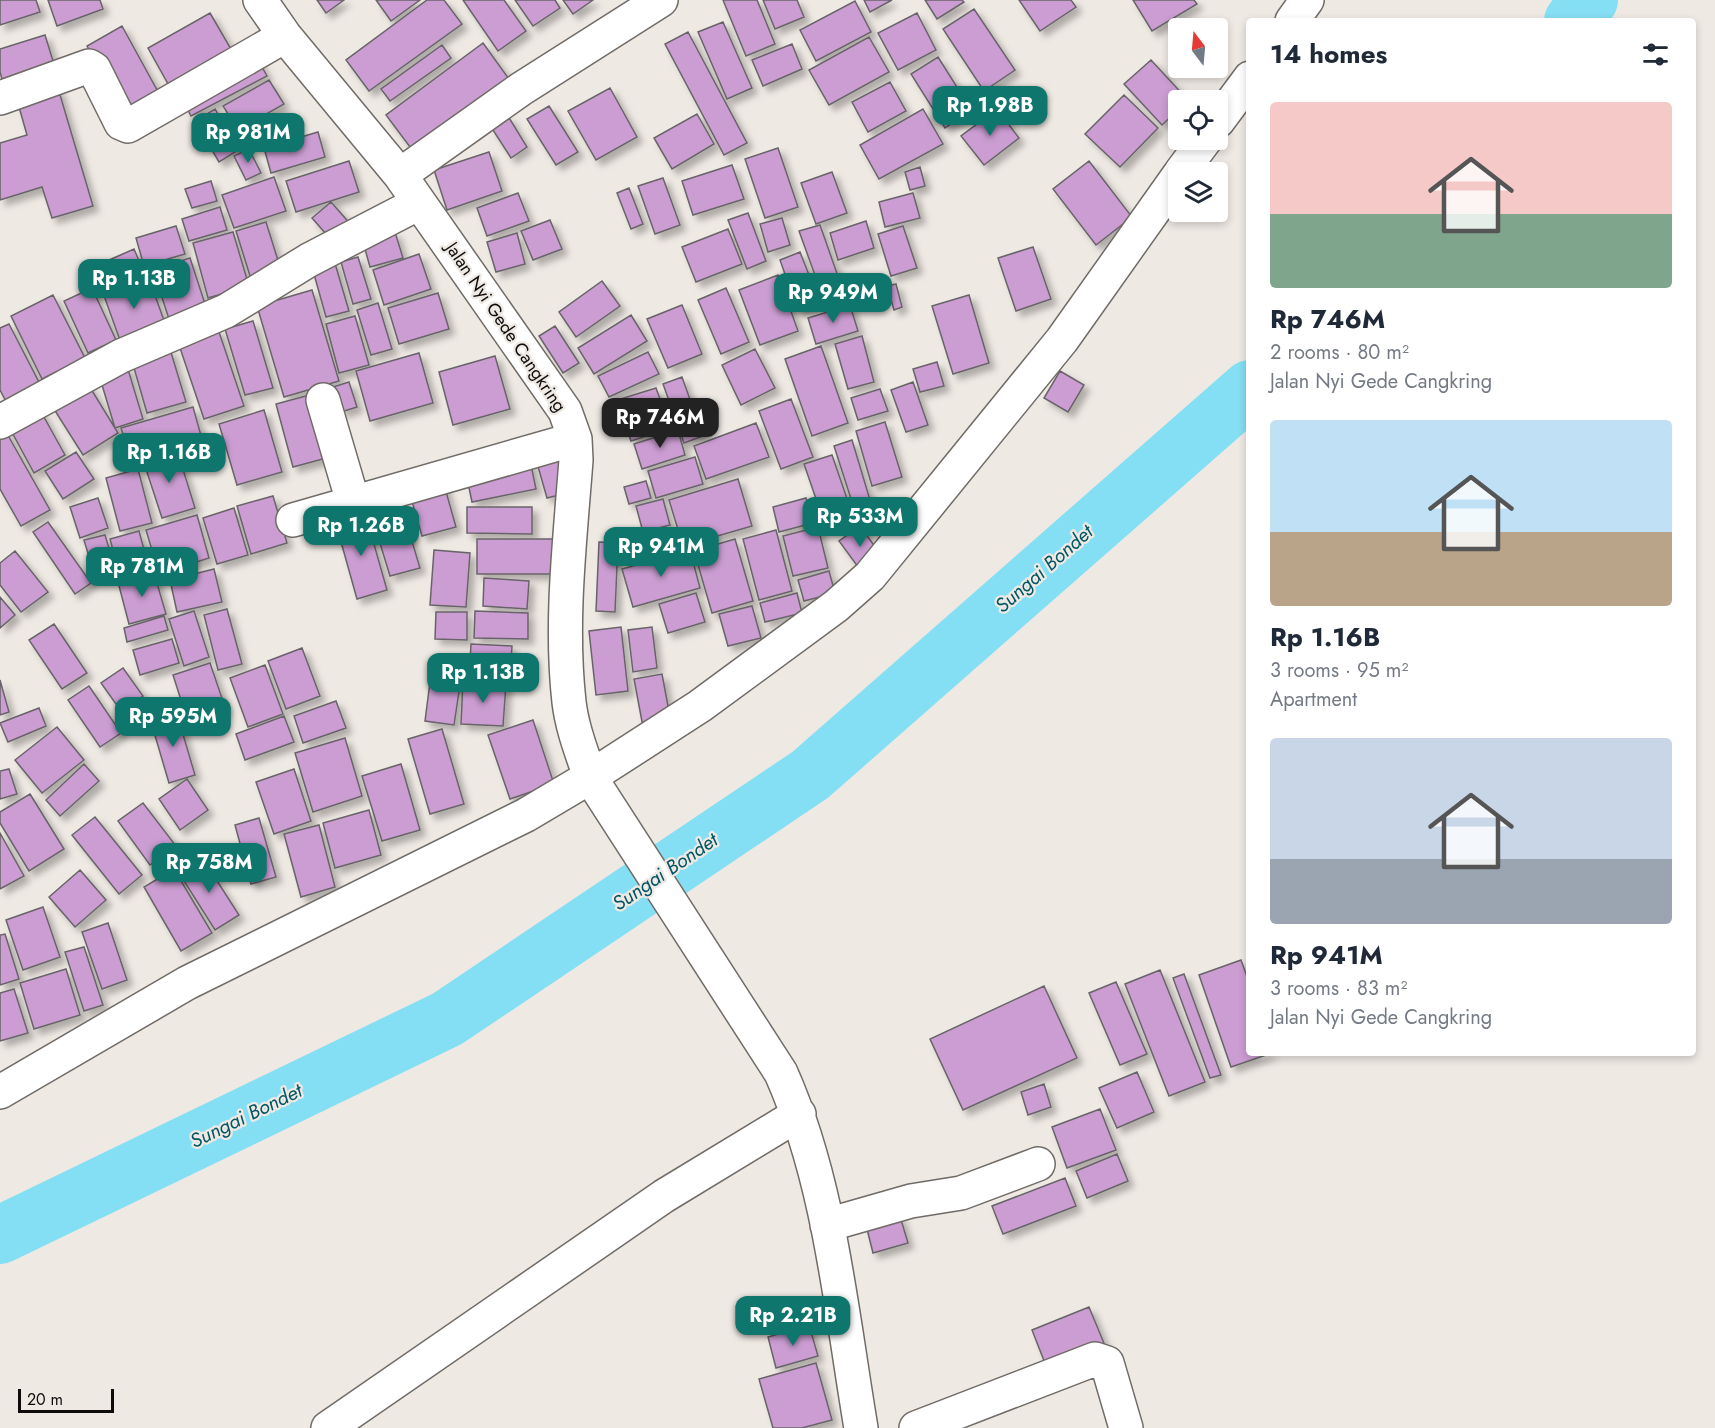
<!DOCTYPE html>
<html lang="en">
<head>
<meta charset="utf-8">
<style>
	body { margin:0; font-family:Jost,sans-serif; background:#f6f6f7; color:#1f2937; height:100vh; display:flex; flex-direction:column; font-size:22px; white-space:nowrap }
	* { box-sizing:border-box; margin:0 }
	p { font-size:20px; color:#747a83 }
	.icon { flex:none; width:33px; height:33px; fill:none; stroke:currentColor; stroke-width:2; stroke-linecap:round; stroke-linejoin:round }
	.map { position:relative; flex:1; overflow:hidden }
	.panel { position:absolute; left:1246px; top:18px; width:450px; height:1038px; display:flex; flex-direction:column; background:#fff; border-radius:6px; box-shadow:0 3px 9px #0003 }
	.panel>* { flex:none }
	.needle { width:39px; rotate:344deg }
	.fabs { position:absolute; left:1168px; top:18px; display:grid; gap:12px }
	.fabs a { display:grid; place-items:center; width:60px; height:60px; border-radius:6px; background:#fff; box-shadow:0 3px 9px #0003; font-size:30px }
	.scale { position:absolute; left:18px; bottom:15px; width:96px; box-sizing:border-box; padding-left:6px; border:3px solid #0e0c0b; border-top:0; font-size:16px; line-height:21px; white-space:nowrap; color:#0e0c0b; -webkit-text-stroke:4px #efe9e4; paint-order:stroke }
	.price { position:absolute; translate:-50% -51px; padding:0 14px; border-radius:12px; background:#0f766e; color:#fff; font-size:20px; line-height:39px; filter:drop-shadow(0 2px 3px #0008) }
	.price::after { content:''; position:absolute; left:50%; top:36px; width:18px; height:14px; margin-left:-9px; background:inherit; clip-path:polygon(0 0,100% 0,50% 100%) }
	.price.on { background:#222; color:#fff }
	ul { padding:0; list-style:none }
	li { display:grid; align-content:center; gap:12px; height:318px; padding:0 24px }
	li span { display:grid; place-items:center; height:186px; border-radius:6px; color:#555 }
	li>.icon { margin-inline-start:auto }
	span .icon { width:108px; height:108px; fill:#fffc; stroke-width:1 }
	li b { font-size:26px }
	h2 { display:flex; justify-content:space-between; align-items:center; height:72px; padding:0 24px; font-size:26px }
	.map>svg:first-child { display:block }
</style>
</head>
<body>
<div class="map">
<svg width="1715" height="1428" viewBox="0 0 1715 1428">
	<defs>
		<filter id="shadow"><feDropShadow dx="5.5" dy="5.5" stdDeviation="3" flood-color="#0004"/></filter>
	</defs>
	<rect width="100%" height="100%" fill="#efe9e4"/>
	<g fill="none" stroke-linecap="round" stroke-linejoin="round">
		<!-- river -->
		<path stroke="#85dff4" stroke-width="58" d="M1573,21L1589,0
			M0,1235L447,1019L810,775L1250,389"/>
	</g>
	<!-- building -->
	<path fill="#cb9dd2" stroke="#686469" stroke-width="1.5" filter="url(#shadow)" d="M0,0H36L40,12L0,25Z
		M48,0H100L103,9L57,26Z
		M317,0H344L326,13Z
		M376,0H420L391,21Z
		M427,0H444L462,24L369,91L346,60Z
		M463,0H504L526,31L498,51Z
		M515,0H555L560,8L533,26Z
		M563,0H593L573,14Z
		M723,0H757L775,44L746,56Z
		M763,0H797L804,17L775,29Z
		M864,0H892L870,12Z
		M925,0H962L964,2L937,19Z
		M1019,0H1071L1076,7L1040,31Z
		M1133,0H1194L1197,4L1152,31Z
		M855,1L871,32L816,61L800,30Z
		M974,9L1015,70L984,91L943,29Z
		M210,13L235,56L172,91L148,48Z
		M917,13L936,50L898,70L878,33Z
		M723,22L752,88L727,99L698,32Z
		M122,26L162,99L127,118L87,46Z
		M688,32L747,143L724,155L665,44Z
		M45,35L57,74L5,90L0,72V49Z
		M869,37L889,72L829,105L809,70Z
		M483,43L509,79L413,151L386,115Z
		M792,44L802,69L763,86L752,60Z
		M442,45L451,58L390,101L381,89Z
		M938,57L972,111L945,128L911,74Z
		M257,58L267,76L191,116L182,98Z
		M1151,60L1188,100H1179V109L1162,125L1124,84Z
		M269,80L284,104L238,130L223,106Z
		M890,82L906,111L868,132L852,102Z
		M58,88L93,206L52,218L42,187L0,200V143L27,135L17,100Z
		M610,88L637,137L596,160L568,111Z
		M1124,95L1158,128L1120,167L1085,134Z
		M549,106L578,152L556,165L527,119Z
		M215,109L240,149L219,162L195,121Z
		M923,109L943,144L879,179L860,145Z
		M997,109L1019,138L984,165L961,136Z
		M697,114L714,144L672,169L654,138Z
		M508,116L527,147L511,158L491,127Z
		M318,132L325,157L271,173L264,148Z
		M778,148L798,207L765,218L745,159Z
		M249,149L261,173L246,180L234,156Z
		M489,152L502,191L447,210L434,170Z
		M349,161L359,192L296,212L286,181Z
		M1089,161L1132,217L1096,245L1053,189Z
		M732,165L744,199L693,215L682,181Z
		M920,167L925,186L910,190L905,172Z
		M832,172L847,213L816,224L801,183Z
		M274,177L286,211L234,228L222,195Z
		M663,178L680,225L655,234L638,186Z
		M211,181L217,201L192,208L185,189Z
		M629,188L643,224L631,229L617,193Z
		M518,193L529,221L487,236L477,208Z
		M913,193L920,218L885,227L879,202Z
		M331,202L353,227L334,243L312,218Z
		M220,207L227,230L189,241L182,219Z
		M748,213L766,261L747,269L728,220Z
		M782,218L790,245L768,252L760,224Z
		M550,220L562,249L533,260L521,231Z
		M866,221L874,248L838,260L830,233Z
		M266,222L281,270L251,279L236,231Z
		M820,225L840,282L820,289L799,231Z
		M176,226L185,254L144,266L136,238Z
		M903,226L917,268L891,276L878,234Z
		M728,229L742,264L696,282L682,247Z
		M233,232L249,286L208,298L193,243Z
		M395,232L403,258L370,267L363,242Z
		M517,233L525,264L496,272L487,242Z
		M1033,247L1051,299L1016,311L998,258Z
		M134,249L143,270L100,289L91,268Z
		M800,252L820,303L798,311L780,260Z
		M419,254L431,289L384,305L373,270Z
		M358,257L371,299L353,304L341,262Z
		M190,258L206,307L169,319L153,270Z
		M334,260L349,311L326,317L312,267Z
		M778,275L798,331L760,345L739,290Z
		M148,276L166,326L121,343L103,293Z
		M602,281L620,306L576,337L559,312Z
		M896,284L902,307L894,310L887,286Z
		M92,288L116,340L88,353L64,301Z
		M726,288L749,342L721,354L698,300Z
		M312,290L339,381L284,397L257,306Z
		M438,293L449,329L399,344L388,308Z
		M53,295L85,358L42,379L11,316Z
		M969,295L989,363L953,374L932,306Z
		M378,303L392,349L371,355L357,310Z
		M682,305L702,354L668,368L647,319Z
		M850,305L858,331L816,344L808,318Z
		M631,315L647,341L594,374L578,348Z
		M355,316L369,365L339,373L326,324Z
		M253,321L273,388L245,395L225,329Z
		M9,324L42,388L8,405L0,390V328Z
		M555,326L579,363L563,373L539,336Z
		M218,329L244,406L204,419L178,342Z
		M862,336L874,382L848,389L835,344Z
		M821,346L848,423L812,436L785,359Z
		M170,349L186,402L147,413L132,361Z
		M755,349L775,388L741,405L722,365Z
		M648,352L659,374L609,397L598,376Z
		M419,353L433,403L370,421L356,371Z
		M495,356L510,409L453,425L439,372Z
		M937,362L944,386L920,392L913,369Z
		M127,366L143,419L115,428L99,375Z
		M1060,371L1084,385L1068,412L1044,398Z
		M682,377L703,436L684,443L663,384Z
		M349,382L357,407L341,412L333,387Z
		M913,382L928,425L906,432L891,390Z
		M88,384L118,433L83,455L52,406Z
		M656,388L663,407L621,420L614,401Z
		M880,389L888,411L858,420L851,398Z
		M317,393L334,456L293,467L276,404Z
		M791,399L813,457L781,469L759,411Z
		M193,407L202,439L131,460L121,428Z
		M39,408L65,455L34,473L8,425Z
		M264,410L282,472L237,485L219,424Z
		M666,410L671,428L631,441L625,423Z
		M885,422L902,477L872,486L856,431Z
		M756,423L769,457L706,479L694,446Z
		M5,430L50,510L21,526L0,489V432Z
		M678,430L685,455L642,469L634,444Z
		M852,440L870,500L853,505L834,446Z
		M559,449L571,492L547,498L535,456Z
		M177,450L195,508L162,518L143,460Z
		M76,452L94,479L63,499L45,471Z
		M832,455L853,516L825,525L804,464Z
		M695,457L703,484L656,498L648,471Z
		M530,460L536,489L472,502L466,473Z
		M138,469L152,523L120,531L106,478Z
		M738,479L752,526L683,546L669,500Z
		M443,481L456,527L422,536L409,491Z
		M646,481L651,498L629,504L624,487Z
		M273,496L287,543L251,554L237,506Z
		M98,498L108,528L80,538L70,507Z
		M806,498L813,523L779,532L773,507Z
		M663,499L670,525L643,532L636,506Z
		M467,507H532V534L467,533Z
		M234,508L248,555L217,564L203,518Z
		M402,508L420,568L390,576L372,517Z
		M197,515L209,558L159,574L146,530Z
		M366,516L387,590L357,599L336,524Z
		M48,522L91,583L75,594L33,532Z
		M860,526L881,555L861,571L839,541Z
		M818,527L828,568L793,576L783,536Z
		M665,530L670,548L627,561L621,542Z
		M776,530L792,591L759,600L743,539Z
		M139,531L149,568L120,576L110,539Z
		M105,535L116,571L95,577L84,540Z
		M477,539H554V574H477Z
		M735,539L753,601L712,613L694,551Z
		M599,542L618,543L615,612L596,611Z
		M434,550L470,553L466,607L430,605Z
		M690,550L700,588L633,607L622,569Z
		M15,551L48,592L21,612L0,585V563Z
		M214,569L222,602L177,612L170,580Z
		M829,571L835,593L804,601L798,580Z
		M154,573L166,614L129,624L118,582Z
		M484,578L529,581L527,609L483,606Z
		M696,593L705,622L668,633L659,604Z
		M797,593L802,613L765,622L760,603Z
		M0,597L15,615L0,628Z
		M752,606L761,638L728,646L719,614Z
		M227,609L242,664L218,670L204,615Z
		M194,611L209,657L184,666L169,619Z
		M475,611L528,613V639L474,638Z
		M436,612H467V640L435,639Z
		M164,616L168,630L127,642L124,628Z
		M54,624L87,673L62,689L29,640Z
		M621,627L628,691L596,695L589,631Z
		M652,627L657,668L633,672L628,630Z
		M172,639L179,663L140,675L133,650Z
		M471,644L512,646L510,679L469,677Z
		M302,648L320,696L286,709L268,661Z
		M210,663L226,710L188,722L173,675Z
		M265,665L283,714L248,727L230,678Z
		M123,668L143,696L121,711L101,683Z
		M431,674L461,678L454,725L425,721Z
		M662,674L671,722L643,727L634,679Z
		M0,680L9,712L0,715Z
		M463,681L506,684L503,726L461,724Z
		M89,686L121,733L100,747L68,700Z
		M336,701L346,728L303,743L294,716Z
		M39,708L46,726L8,742L0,723Z
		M177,714L195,775L169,783L151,722Z
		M284,716L294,742L245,760L236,734Z
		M533,720L554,784L510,799L488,735Z
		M57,727L84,760L42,793L15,760Z
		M442,729L464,804L430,814L408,739Z
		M345,738L362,796L313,812L295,753Z
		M84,764L99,781L60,816L46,800Z
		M401,764L420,830L382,841L362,776Z
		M9,769L17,794L0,799V771Z
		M294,769L311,821L274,834L256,782Z
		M187,779L208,810L180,830L159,799Z
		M30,794L64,849L29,871L0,823V812Z
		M143,803L176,846L150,865L118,821Z
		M369,810L381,855L335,868L323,823Z
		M95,817L142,875L119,894L72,835Z
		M259,818L276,877L251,884L235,825Z
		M319,825L335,887L301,897L284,834Z
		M0,833L24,876L0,889Z
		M203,859L239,915L215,930L179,873Z
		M174,869L212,933L181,951L144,887Z
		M80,870L106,900L75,927L49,897Z
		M43,907L60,957L23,970L6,920Z
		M108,923L127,980L102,989L82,932Z
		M5,934L19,979L0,985V935Z
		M84,947L103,1005L84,1011L65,952Z
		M1241,960L1250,985V1053H1272L1231,1067L1199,975Z
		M66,969L80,1015L34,1029L20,983Z
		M1160,970L1205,1082L1169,1096L1125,984Z
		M1184,974L1221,1075L1210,1078L1173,978Z
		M1116,982L1147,1054L1120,1065L1089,993Z
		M1044,986L1077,1058L963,1110L930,1039Z
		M14,989L28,1033L0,1041V993Z
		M1137,1072L1154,1112L1117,1128L1099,1088Z
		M1044,1084L1051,1107L1028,1115L1021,1092Z
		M1100,1109L1116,1150L1067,1168L1052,1127Z
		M1117,1154L1128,1181L1087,1198L1076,1171Z
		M1065,1178L1076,1206L1003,1234L992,1206Z
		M900,1216L908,1243L873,1253L866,1225Z
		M1089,1307L1106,1348L1048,1371L1032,1330Z
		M809,1325L818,1356L776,1368L768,1337Z
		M816,1363L832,1420L802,1428H773L759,1379Z"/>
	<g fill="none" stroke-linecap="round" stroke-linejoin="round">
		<!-- minor casing -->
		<g stroke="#706b66" stroke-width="36">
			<path id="minor" d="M260,0L285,36L400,175L565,411L575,439L576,460C570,540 560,622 569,702C572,728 582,753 590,777L781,1073C830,1183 841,1310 861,1428
				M1292,21L1307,0
				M0,98L89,66L94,69L121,123L128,126L285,36
				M1218,121L1250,78
				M1181,172L1205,140
				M400,175L521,89L661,0
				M323,400L353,502
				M0,422L121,356L226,311L309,260L419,203
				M293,520L575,439
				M0,1092L187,983L526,815L590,777L700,706L836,606L870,576L1062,340L1179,175
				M827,1225L911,1201L961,1193L1038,1164
				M328,1428L664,1196L799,1114
				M916,1428L1095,1359L1107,1363L1126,1428"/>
		</g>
		<!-- minor -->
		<use href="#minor" stroke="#fff" stroke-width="33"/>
	</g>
	<g text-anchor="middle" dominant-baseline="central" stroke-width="4.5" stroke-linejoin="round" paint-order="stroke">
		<!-- street labels -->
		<g font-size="18" fill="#0e0c0b" stroke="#efe9e4">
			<text transform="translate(506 327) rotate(56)">Jalan Nyi Gede Cangkring</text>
		</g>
		<!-- water labels -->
		<g font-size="20" font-style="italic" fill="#015564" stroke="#efe9e4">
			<text transform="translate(1044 569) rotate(-41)">Sungai Bondet</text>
			<text transform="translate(665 872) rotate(-34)">Sungai Bondet</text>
			<text transform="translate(246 1116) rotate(-26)">Sungai Bondet</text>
		</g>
	</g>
</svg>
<div class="fabs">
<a><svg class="needle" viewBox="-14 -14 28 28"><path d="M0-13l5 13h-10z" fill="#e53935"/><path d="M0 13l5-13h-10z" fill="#747a83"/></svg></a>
<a><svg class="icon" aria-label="locate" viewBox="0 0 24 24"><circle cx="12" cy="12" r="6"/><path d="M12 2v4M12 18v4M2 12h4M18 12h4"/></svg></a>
<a><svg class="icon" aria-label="layers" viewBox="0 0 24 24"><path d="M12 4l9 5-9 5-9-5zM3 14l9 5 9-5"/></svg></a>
</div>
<div class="scale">20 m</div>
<b class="price" style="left:990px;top:137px">Rp 1.98B</b>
<b class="price" style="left:248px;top:164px">Rp 981M</b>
<b class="price" style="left:134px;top:310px">Rp 1.13B</b>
<b class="price" style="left:833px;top:324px">Rp 949M</b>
<b class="price on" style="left:660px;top:449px">Rp 746M</b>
<b class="price" style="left:169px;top:484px">Rp 1.16B</b>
<b class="price" style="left:860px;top:548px">Rp 533M</b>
<b class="price" style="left:361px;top:557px">Rp 1.26B</b>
<b class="price" style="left:661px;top:578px">Rp 941M</b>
<b class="price" style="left:142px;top:598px">Rp 781M</b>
<b class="price" style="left:483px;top:704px">Rp 1.13B</b>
<b class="price" style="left:173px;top:748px">Rp 595M</b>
<b class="price" style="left:209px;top:894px">Rp 758M</b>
<b class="price" style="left:793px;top:1347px">Rp 2.21B</b>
<section class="panel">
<h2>14 homes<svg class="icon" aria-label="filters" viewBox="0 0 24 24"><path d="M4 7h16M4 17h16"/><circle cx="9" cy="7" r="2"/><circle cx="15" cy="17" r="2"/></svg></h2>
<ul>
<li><span style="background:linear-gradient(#f6c9c9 60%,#7fa58c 0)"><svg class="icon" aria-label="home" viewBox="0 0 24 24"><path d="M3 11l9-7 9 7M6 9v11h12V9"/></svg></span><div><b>Rp 746M</b><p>2 rooms · 80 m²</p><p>Jalan Nyi Gede Cangkring</p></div></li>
<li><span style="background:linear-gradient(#bfe0f5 60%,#b9a48a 0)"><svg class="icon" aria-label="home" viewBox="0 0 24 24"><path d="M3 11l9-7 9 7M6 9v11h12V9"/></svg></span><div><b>Rp 1.16B</b><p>3 rooms · 95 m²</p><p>Apartment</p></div></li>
<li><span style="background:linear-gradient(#c9d6e8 65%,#9aa5b1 0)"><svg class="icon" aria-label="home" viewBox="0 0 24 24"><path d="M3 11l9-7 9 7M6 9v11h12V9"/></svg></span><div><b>Rp 941M</b><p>3 rooms · 83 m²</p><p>Jalan Nyi Gede Cangkring</p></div></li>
</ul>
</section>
</div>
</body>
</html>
